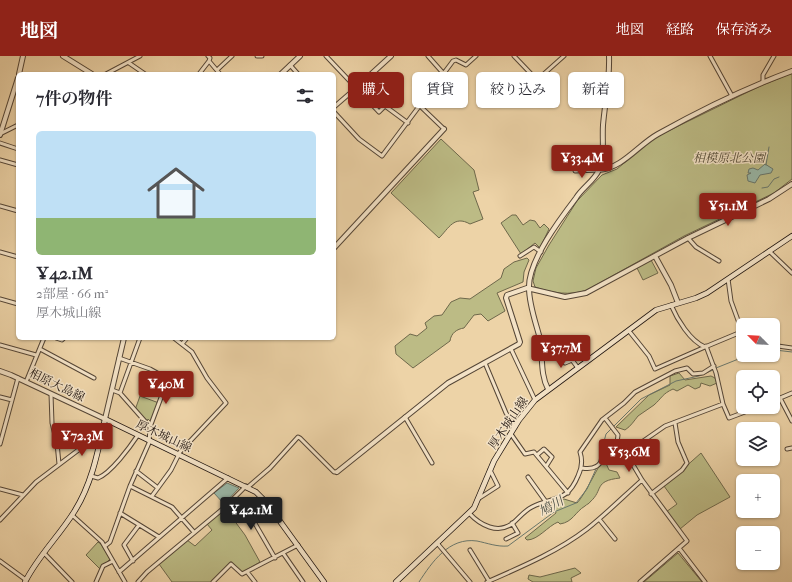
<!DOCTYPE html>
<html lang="ja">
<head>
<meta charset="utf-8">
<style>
	body { margin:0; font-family:"IM FELL French Canon","Noto Serif JP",serif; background:#f7f7f7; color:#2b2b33; height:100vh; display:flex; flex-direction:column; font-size:15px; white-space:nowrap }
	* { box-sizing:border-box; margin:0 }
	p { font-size:13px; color:#7c7c81 }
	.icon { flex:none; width:22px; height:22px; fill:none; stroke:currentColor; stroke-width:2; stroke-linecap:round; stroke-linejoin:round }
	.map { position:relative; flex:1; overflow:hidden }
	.details { position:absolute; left:16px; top:16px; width:320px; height:268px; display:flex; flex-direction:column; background:#fff; border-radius:6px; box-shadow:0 1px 3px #0004 }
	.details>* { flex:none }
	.top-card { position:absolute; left:348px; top:16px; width:380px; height:36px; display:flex; gap:8px }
	.needle { width:26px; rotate:294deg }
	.controls { position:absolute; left:736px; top:262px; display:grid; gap:8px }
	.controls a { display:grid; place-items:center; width:44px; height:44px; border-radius:6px; background:#fff; box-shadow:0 1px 3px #0004; font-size:20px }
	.price { position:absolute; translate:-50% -34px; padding:0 9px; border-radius:4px; background:#8f2418; color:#fff; font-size:13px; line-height:26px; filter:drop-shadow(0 1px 2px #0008) }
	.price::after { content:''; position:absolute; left:50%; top:24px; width:12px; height:9px; margin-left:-6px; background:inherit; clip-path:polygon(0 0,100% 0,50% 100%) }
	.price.selected { background:#222; color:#fff }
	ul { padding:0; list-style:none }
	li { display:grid; align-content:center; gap:8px; height:212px; padding:0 20px }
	li span { display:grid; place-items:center; height:124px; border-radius:6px; color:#555 }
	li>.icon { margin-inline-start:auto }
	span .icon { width:72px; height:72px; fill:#fffc; stroke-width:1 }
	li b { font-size:17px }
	h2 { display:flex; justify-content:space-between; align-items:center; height:48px; padding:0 20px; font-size:17px }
	.pill { padding:0 14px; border-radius:6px; background:#fff; box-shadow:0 1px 3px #0004; font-size:14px; line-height:36px }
	.pill.selected { background:#8f2418; color:#fff }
	header { display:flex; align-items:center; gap:24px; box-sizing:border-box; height:56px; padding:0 20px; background:#8f2418; color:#fff }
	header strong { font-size:19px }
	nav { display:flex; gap:22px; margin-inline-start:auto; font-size:14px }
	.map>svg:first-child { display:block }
</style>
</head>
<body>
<header>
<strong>地図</strong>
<nav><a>地図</a><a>経路</a><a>保存済み</a></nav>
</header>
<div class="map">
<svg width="792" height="526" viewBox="0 0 792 526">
	<rect width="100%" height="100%" fill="#edd3a7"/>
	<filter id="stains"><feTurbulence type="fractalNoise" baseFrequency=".005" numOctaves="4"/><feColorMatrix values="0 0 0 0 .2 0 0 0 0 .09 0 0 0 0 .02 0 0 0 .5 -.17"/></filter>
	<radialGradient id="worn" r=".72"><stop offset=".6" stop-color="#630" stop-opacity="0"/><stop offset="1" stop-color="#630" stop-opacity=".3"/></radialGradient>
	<!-- green -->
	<path fill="#bcbb85" stroke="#6e684b" d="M792,17V123L774,137L684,180L587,234C570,240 552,237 535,231L533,225L536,212L549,189L577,145L602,119L617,113L654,82L758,31Z
		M441,83L474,114L479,134L473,136L483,163L470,168C454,159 449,172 439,182L391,137Z
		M512,159H516L523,169L530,164L535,165L540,172L544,168L549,173L540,192L535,187L521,198L501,167Z
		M527,202L529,204L524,216L523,226L497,237L505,255L488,265L481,258L474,259L464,272C457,273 451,277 450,285L413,312L396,298L395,290L410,278L417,280L427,272L425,267L434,260L442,259L451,246L460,242L470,243L501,222L504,213L514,206Z
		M651,204L658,217L643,224L637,212Z
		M679,317L685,324L711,320L715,322L717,327L710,330L701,327L700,331L695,333L688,329L677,335L673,333C662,338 662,342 654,349C649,353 643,356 638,360C634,365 631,370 625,374L616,371L649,339L670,329V320Z
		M140,340L159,347L152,367L148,363L146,366L135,354Z
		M701,397L730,441L697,459L680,473L666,456L677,448L664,430Z
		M604,403L609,414L617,416L620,422C593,425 604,434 590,446C589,448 587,448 585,450C575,456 573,466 560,468L558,466C548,470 538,484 527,484L525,482L556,457L553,447L564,443L577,447C585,439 600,406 604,403Z
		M225,452L245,479L260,506L241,517L232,507L211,526H172L159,508L187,484L195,490L212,474L207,468Z
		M98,486L101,488L110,503L100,513L86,499Z
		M678,497L702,526H644Z
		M575,512L581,517L571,522L572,526H533L528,523L529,519L540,521Z"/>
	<!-- water -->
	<path fill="#99b8a8" stroke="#69776c" d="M765,108L773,113L771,117L760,119L755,127L748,125L747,119L751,117H748L749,113L753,112L758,114Z
		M227,427L239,432L224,448L214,437Z"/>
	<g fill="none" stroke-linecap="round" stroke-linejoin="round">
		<!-- stream -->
		<path stroke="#69776c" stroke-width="1" d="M766,109L769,91
			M762,132L768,131L774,123L779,121
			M773,296L775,294L792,296
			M716,312L741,302L768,299
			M598,408L606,378L641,343L676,325L699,320L713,314
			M419,526C432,506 449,481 477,485C487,487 497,491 508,490L554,456L576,447L587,433L596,413"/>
		<!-- minor casing -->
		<g stroke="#544536" stroke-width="5">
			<path id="minor" d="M208,0L210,2L209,5L220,18
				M257,0H262
				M326,0L379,56L385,50L408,67
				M428,0L443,17
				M514,0L537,24L564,0
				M710,0L732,40
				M129,7L145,18
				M290,9L298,18
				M217,14L232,0
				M106,18L140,0
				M199,18L209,5
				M763,25V19L774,0
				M419,49L444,73
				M334,51L356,32
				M334,56L359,83L382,100L453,5L456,4L466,9L476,0
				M0,78L18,69
				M0,87L18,93
				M0,104L18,109
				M575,115L599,114
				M0,150L18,155
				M688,182L696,191L719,205
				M769,195L792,217
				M0,196L18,201
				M520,200L534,191L541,196
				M728,223L731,245L743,278
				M0,243L18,248
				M671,249C677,263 690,285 705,291L741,276
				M629,275L649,300L655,313L705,291
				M56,282L62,284L64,282
				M174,282L192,296L207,322L226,347L178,398
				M182,288L187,282
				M773,288L778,290L792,292
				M0,289L36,299
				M706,290L716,317L723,348
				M40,293L94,322
				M511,293L535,344
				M559,298L565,307L572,304L578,312
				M119,302L150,313L168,323L150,371
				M485,307L506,357L515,371
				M26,326L44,282
				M120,337L140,282
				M51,338L52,367L57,387L59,408
				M0,341L12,344
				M780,342L792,365
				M773,345L792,337
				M405,361L432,407
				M605,362L618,379L617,387L626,399
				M511,378L525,398L534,396L568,437
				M0,388L18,322
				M787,393L792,392
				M537,399L544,393L552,401L547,409
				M582,412C604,416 601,398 617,387
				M136,415L158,432
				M91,420L98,422C111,417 130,391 138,379
				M528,421L546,446
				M130,430L172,451L193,475
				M248,431L270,412L298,381L300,382L334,416H337
				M0,433L23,439
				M651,438L682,414L687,407L678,386L675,367
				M152,440L171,414L179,398
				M234,442L249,457L275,502
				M478,443L498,430L490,414
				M120,457L159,481
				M469,457C480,469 498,479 513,467C519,462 524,455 532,451C553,440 567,447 578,420C582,412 583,405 580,396L602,364L624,347L635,336L675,315L687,312L693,318L703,317L714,310
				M72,459L102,486L125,526
				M599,463L615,483
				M0,464L36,426L85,389L96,383H101
				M506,483L518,477L512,467
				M437,487L470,526
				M105,490L110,486L130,430L149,387L150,371L120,337L112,334
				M679,492L705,526
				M470,494L489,525
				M44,497L72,526
				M283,497L303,526
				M0,505L26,524
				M133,505L124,489L139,469
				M119,516L228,422
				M248,517L255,526
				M96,526L103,510L113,505
				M138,526L147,516L225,451L246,430
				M213,526L231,508L242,518L298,489
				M487,526C521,511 557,496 587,473C606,458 624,440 642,424L626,397L665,370L723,348L729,362L758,351
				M640,526L687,485L642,424"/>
		</g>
		<!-- tertiary casing -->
		<g stroke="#544536" stroke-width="6">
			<path id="tertiary" d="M63,0L92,18
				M19,18L23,0
				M281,18L300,0
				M356,32L391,0
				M0,79L18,22
				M599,114C623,112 638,89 658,78C701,54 746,32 792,15
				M334,192L444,73
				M655,200L671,229L678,247
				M0,315L11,319L105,363L124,282
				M548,333C540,318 543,300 540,283C536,267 529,249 529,232C528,205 560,163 576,142C582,132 594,125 599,114C605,101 602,84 603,69C605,46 610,23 609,0
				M337,416L448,327L519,288L520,286L506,242L507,239L527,232L565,241L586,237L688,182L769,143L792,128"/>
		</g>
		<!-- secondary casing -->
		<g stroke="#211611" stroke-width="6">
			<path id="secondary" d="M25,526C38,500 59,480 74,456C92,428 98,395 105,363L256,436L266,446L324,526
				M396,526L474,452L494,405L519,364L535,344L656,254L696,242L707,237L792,180"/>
		</g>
		<!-- minor -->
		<use href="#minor" stroke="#f3e2c6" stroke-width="3"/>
		<!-- tertiary -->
		<use href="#tertiary" stroke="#f3e2c6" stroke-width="4"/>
		<!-- secondary -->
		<use href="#secondary" stroke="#f3e2c6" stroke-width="4.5"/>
	</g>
	<g text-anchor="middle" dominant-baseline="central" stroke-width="3" stroke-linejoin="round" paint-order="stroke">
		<!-- park labels -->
		<g font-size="12" font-style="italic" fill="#504834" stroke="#f3e2c6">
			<text x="729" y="102">相模原北公園</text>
		</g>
		<!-- street labels -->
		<g font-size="12" fill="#211611" stroke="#f3e2c6">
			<text transform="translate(57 329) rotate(26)">相原大島線</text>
			<text transform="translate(508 367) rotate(-56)">厚木城山線</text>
			<text transform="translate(164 380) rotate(25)">厚木城山線</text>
		</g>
		<!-- water labels -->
		<g font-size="13" font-style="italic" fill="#4b4f46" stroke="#f3e2c6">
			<text transform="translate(551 450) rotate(-30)">鳩川</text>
		</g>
	</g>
	<rect width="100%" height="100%" filter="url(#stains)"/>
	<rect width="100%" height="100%" fill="url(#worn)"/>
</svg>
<div class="controls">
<a><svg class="needle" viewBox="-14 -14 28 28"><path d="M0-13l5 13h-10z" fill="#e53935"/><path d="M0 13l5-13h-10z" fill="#7c7c81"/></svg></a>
<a><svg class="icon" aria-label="locate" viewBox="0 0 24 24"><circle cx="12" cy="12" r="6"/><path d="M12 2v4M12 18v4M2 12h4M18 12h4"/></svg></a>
<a><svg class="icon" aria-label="layers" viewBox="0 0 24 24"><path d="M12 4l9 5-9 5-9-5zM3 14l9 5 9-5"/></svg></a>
<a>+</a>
<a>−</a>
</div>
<b class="price" style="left:582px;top:123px">¥33.4M</b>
<b class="price" style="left:728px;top:171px">¥51.1M</b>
<b class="price" style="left:561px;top:313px">¥37.7M</b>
<b class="price" style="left:166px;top:349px">¥40M</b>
<b class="price" style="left:82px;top:401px">¥72.3M</b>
<b class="price" style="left:629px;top:417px">¥53.6M</b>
<b class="price selected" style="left:251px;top:475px">¥42.1M</b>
<div class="top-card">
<a class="pill selected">購入</a>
<a class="pill">賃貸</a>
<a class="pill">絞り込み</a>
<a class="pill">新着</a>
</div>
<section class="details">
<h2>7件の物件<svg class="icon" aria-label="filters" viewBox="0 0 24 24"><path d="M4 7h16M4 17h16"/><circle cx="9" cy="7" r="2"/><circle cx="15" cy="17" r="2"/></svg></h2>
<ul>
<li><span style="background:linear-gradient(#bfe0f5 70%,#8fb573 0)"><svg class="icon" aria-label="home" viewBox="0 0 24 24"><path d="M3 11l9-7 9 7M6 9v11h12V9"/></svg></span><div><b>¥42.1M</b><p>2部屋 · 66 m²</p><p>厚木城山線</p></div></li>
</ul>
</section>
</div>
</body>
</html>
